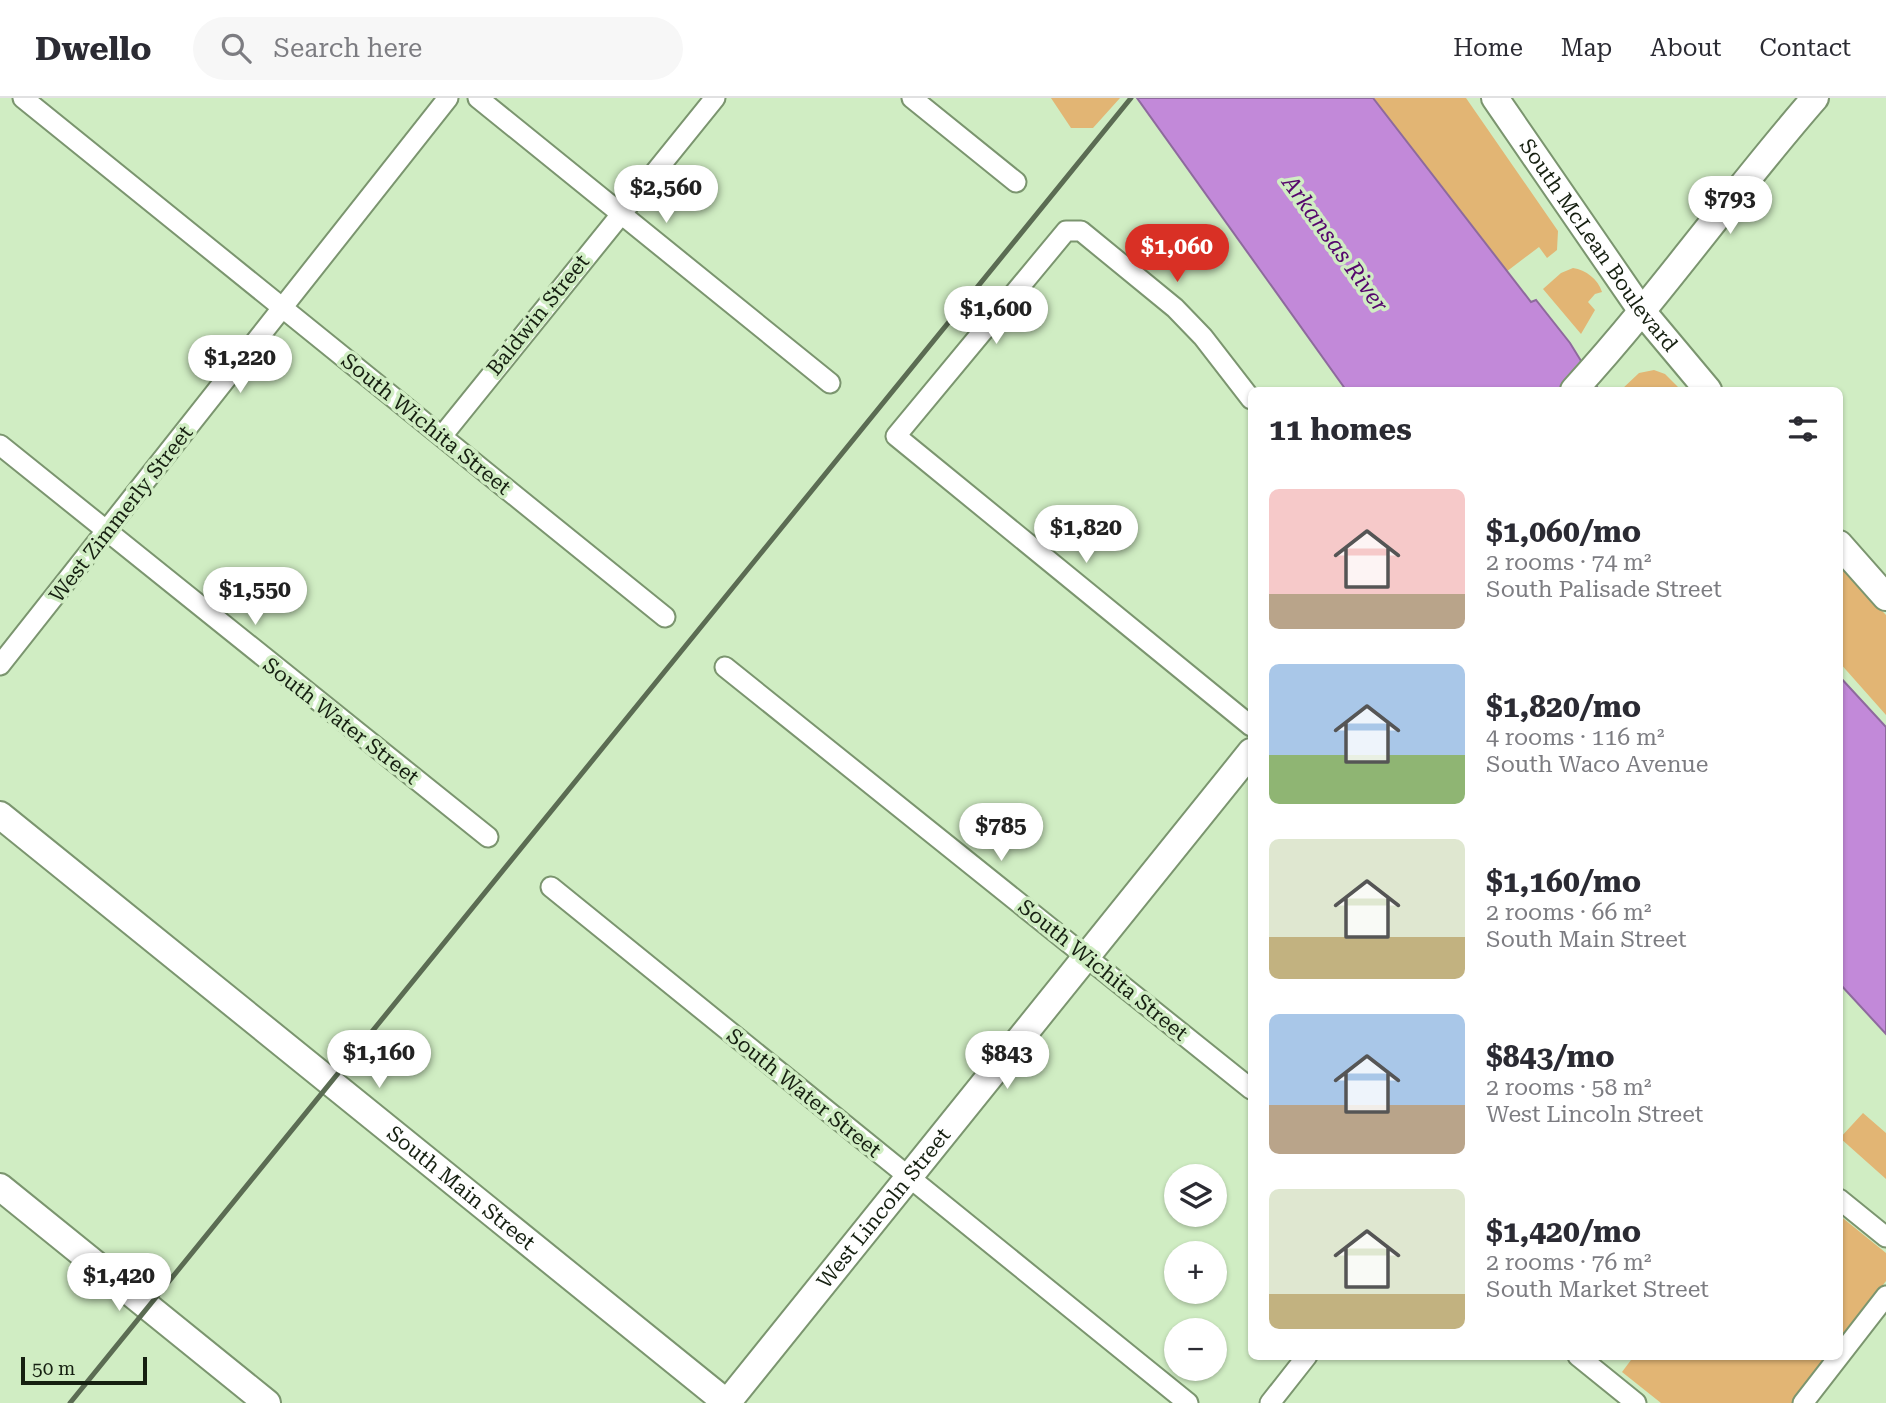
<!DOCTYPE html>
<html lang="en">
<head>
<meta charset="utf-8">
<style>
	body { margin:0; font-family:"Roboto Serif",serif; background:#f7f7f7; color:#2b2b33; height:100vh; display:flex; flex-direction:column; font-size:26px; white-space:nowrap }
	* { box-sizing:border-box; margin:0 }
	p { font-size:23px; color:#7c7c81 }
	.icon { flex:none; width:38px; height:38px; fill:none; stroke:currentColor; stroke-width:2; stroke-linecap:round; stroke-linejoin:round }
	.map { position:relative; flex:1; overflow:hidden }
	.sheet { position:absolute; left:1248px; top:289px; width:595px; height:973px; display:flex; flex-direction:column; background:#fff; border-radius:10px; box-shadow:0 2px 5px #0004 }
	.sheet>* { flex:none }
	.buttons { position:absolute; left:1164px; top:1066px; display:grid; gap:14px }
	.buttons a { display:grid; place-items:center; width:63px; height:63px; border-radius:50%; background:#fff; box-shadow:0 2px 5px #0004; font-size:35px }
	.scale { position:absolute; left:21px; bottom:18px; width:126px; box-sizing:border-box; padding-left:7px; border:4px solid #162011; border-top:0; font-size:19px; line-height:24px; white-space:nowrap; color:#162011; -webkit-text-stroke:5px #d0edc3; paint-order:stroke }
	.price { position:absolute; translate:-50% -60px; padding:0 16px; border-radius:24px; background:#fff; color:#222; font-size:23px; line-height:46px; filter:drop-shadow(0 2px 4px #0008) }
	.price::after { content:''; position:absolute; left:50%; top:42px; width:21px; height:16px; margin-left:-10px; background:inherit; clip-path:polygon(0 0,100% 0,50% 100%) }
	.price.current { background:#d93025; color:#fff }
	ul { padding:0; list-style:none }
	li { display:flex; align-items:center; gap:21px; height:175px; padding:0 21px }
	li span { display:grid; place-items:center; flex:none; width:196px; height:140px; border-radius:10px; color:#555 }
	li>.icon { margin-inline-start:auto }
	span .icon { width:84px; height:84px; fill:#fffc; stroke-width:1 }
	li b { font-size:30px }
	h2 { display:flex; justify-content:space-between; align-items:center; height:84px; padding:0 21px; font-size:30px }
	header { display:flex; align-items:center; gap:42px; box-sizing:border-box; height:98px; padding:0 35px; background:#fff; border-bottom:2px solid #e1e1e2 }
	header strong { font-size:33px }
	nav { display:flex; gap:38px; margin-inline-start:auto; font-size:24px }
	.search { width:490px; height:63px; background:#f7f7f7; display:flex; align-items:center; gap:18px; box-sizing:border-box; padding:0 24px; border-radius:38px; color:#7c7c81; font-size:26px }
	.map>svg:first-child { display:block }
</style>
</head>
<body>
<header>
<strong>Dwello</strong>
<div class="search"><svg class="icon" aria-label="search" viewBox="0 0 24 24"><circle cx="10" cy="10" r="6"/><path d="M15 15l6 6"/></svg>Search here</div>
<nav><a>Home</a><a>Map</a><a>About</a><a>Contact</a></nav>
</header>
<div class="map">
<svg width="1886" height="1305" viewBox="0 0 1886 1305">
	<rect width="100%" height="100%" fill="#d0edc3"/>
	<!-- green -->
	<path fill="#e2b574" d="M1051,0H1120L1093,30H1071Z
		M1373,0H1466L1558,133L1557,152L1547,160L1539,149L1506,174Z
		M1573,170C1586,172 1598,181 1602,194L1595,196L1588,204L1595,212L1581,236L1543,191L1561,175Z
		M1654,272L1665,276L1681,292H1621L1639,275Z
		M1839,467L1886,517V617L1839,564Z
		M1863,1015L1886,1035V1081L1840,1040Z
		M1839,1117L1886,1155V1183L1839,1245Z
		M1634,1258H1829L1793,1305H1661L1622,1274Z"/>
	<!-- water -->
	<path fill="#c289d9" stroke="#8e6a9d" stroke-width="2" d="M1137,0H1373L1531,204L1536,202L1570,245L1599,292H1346Z
		M1839,578L1886,629V936L1839,885Z"/>
	<g fill="none" stroke-linecap="round" stroke-linejoin="round">
		<!-- street casing -->
		<g stroke="#7b956f" stroke-width="23">
			<path id="street" d="M23,0L665,519
				M478,0L830,285
				M912,0L1016,84
				M1251,301L1203,239L1175,210L1081,133H1066L896,338L1251,628
				M442,338L715,0
				M0,347L488,739
				M0,567L448,0
				M725,569L1251,991
				M551,789L1188,1305
				M1839,1101L1886,1139
				M1578,1258L1636,1305
				M1270,1305L1307,1258
				M1803,1305L1886,1198"/>
		</g>
		<!-- secondary casing -->
		<g stroke="#7b956f" stroke-width="30">
			<g id="secondary">
				<path id="s1" d="M1495,0L1641,212L1708,292"/>
				<path d="M1574,292C1659,199 1732,95 1815,0"/>
				<path d="M1839,446L1886,499"/>
				<path id="s2" d="M0,717L727,1305"/>
				<path d="M0,1089L267,1305"/>
				<path id="s3" d="M727,1305L1251,654"/>
			</g>
		</g>
		<!-- street -->
		<use href="#street" stroke="#fff" stroke-width="19"/>
		<!-- secondary -->
		<use href="#secondary" stroke="#fff" stroke-width="26"/>
		<!-- rail -->
		<path stroke="#5b6c53" stroke-width="5" d="M70,1305L1131,0"/>
	</g>
	<g text-anchor="middle" dominant-baseline="central" stroke-width="7" stroke-linejoin="round" paint-order="stroke">
		<!-- street labels -->
		<g font-size="21" fill="#162011" stroke="#d0edc3">
			<text stroke="none"><textPath href="#s1" startOffset="180">South McLean Boulevard</textPath></text>
			<text transform="translate(538 217) rotate(-51)">Baldwin Street</text>
			<text transform="translate(426 326) rotate(39)">South Wichita Street</text>
			<text transform="translate(121 416) rotate(-52)">West Zimmerly Street</text>
			<text transform="translate(341 623) rotate(38)">South Water Street</text>
			<text transform="translate(1103 872) rotate(39)">South Wichita Street</text>
			<text transform="translate(804 995) rotate(39)">South Water Street</text>
			<text stroke="none"><textPath href="#s2" startOffset="593">South Main Street</textPath></text>
			<text stroke="none"><textPath href="#s3" startOffset="250">West Lincoln Street</textPath></text>
		</g>
		<!-- water labels -->
		<g font-size="23" font-style="italic" fill="#55066c" stroke="#d0edc3">
			<text transform="translate(1335 146) rotate(54)">Arkansas River</text>
		</g>
	</g>
</svg>
<div class="buttons">
<a><svg class="icon" aria-label="layers" viewBox="0 0 24 24"><path d="M12 4l9 5-9 5-9-5zM3 14l9 5 9-5"/></svg></a>
<a>+</a>
<a>−</a>
</div>
<div class="scale">50 m</div>
<b class="price" style="left:666px;top:127px">$2,560</b>
<b class="price" style="left:1730px;top:138px">$793</b>
<b class="price current" style="left:1177px;top:186px">$1,060</b>
<b class="price" style="left:996px;top:248px">$1,600</b>
<b class="price" style="left:240px;top:297px">$1,220</b>
<b class="price" style="left:1086px;top:467px">$1,820</b>
<b class="price" style="left:255px;top:529px">$1,550</b>
<b class="price" style="left:1001px;top:765px">$785</b>
<b class="price" style="left:379px;top:992px">$1,160</b>
<b class="price" style="left:1007px;top:993px">$843</b>
<b class="price" style="left:119px;top:1215px">$1,420</b>
<section class="sheet">
<h2>11 homes<svg class="icon" aria-label="filters" viewBox="0 0 24 24"><path d="M4 7h16M4 17h16"/><circle cx="9" cy="7" r="2"/><circle cx="15" cy="17" r="2"/></svg></h2>
<ul>
<li><span style="background:linear-gradient(#f6c9c9 75%,#b9a48a 0)"><svg class="icon" aria-label="home" viewBox="0 0 24 24"><path d="M3 11l9-7 9 7M6 9v11h12V9"/></svg></span><div><b>$1,060/mo</b><p>2 rooms · 74 m²</p><p>South Palisade Street</p></div></li>
<li><span style="background:linear-gradient(#a9c7e8 65%,#8fb573 0)"><svg class="icon" aria-label="home" viewBox="0 0 24 24"><path d="M3 11l9-7 9 7M6 9v11h12V9"/></svg></span><div><b>$1,820/mo</b><p>4 rooms · 116 m²</p><p>South Waco Avenue</p></div></li>
<li><span style="background:linear-gradient(#dfe7d0 70%,#c2b280 0)"><svg class="icon" aria-label="home" viewBox="0 0 24 24"><path d="M3 11l9-7 9 7M6 9v11h12V9"/></svg></span><div><b>$1,160/mo</b><p>2 rooms · 66 m²</p><p>South Main Street</p></div></li>
<li><span style="background:linear-gradient(#a9c7e8 65%,#b9a48a 0)"><svg class="icon" aria-label="home" viewBox="0 0 24 24"><path d="M3 11l9-7 9 7M6 9v11h12V9"/></svg></span><div><b>$843/mo</b><p>2 rooms · 58 m²</p><p>West Lincoln Street</p></div></li>
<li><span style="background:linear-gradient(#dfe7d0 75%,#c2b280 0)"><svg class="icon" aria-label="home" viewBox="0 0 24 24"><path d="M3 11l9-7 9 7M6 9v11h12V9"/></svg></span><div><b>$1,420/mo</b><p>2 rooms · 76 m²</p><p>South Market Street</p></div></li>
</ul>
</section>
</div>
</body>
</html>
